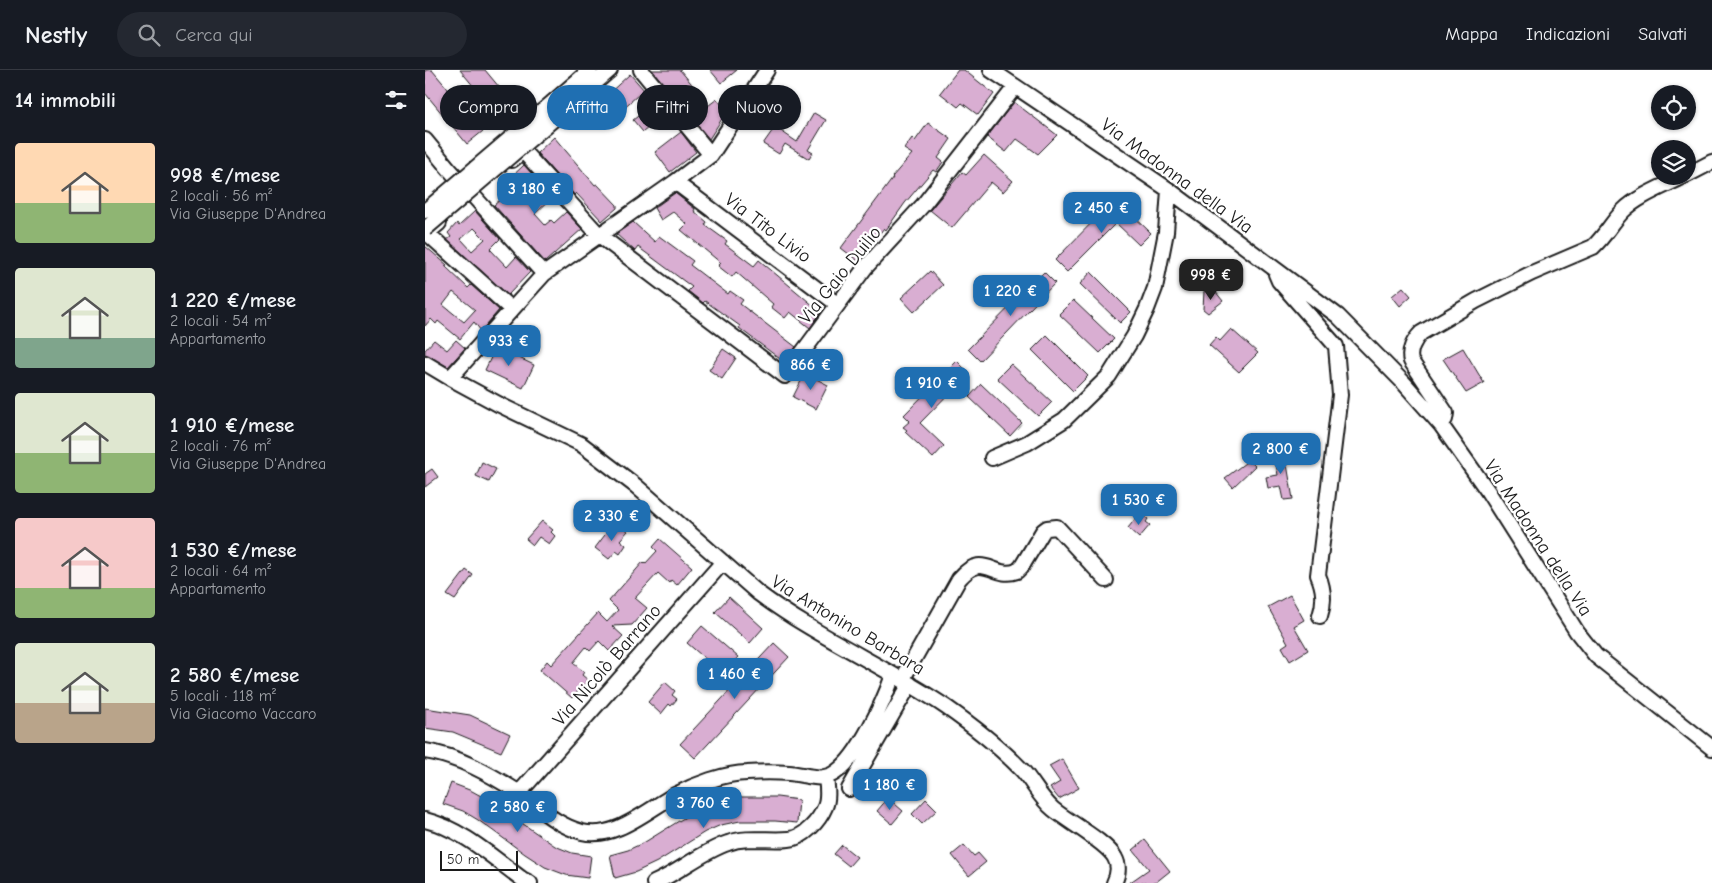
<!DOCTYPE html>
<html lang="it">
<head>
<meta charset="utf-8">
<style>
	body { margin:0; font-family:"Comic Neue",sans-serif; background:#242831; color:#f1f3f6; height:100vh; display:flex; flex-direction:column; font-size:19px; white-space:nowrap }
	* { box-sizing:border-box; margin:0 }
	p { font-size:16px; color:#9ea1a6 }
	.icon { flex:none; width:28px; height:28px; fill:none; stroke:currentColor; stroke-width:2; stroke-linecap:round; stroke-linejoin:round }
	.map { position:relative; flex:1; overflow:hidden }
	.drawer { display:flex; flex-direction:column; background:#171b24; width:425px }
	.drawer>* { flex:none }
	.guide { position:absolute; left:15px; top:15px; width:475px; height:45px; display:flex; gap:10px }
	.buttons { position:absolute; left:1226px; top:15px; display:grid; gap:10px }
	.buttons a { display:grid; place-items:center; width:45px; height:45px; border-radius:50%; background:#171b24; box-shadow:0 1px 4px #0004; font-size:25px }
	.scale { position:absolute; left:15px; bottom:12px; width:78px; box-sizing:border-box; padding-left:5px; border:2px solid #1c1c1c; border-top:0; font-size:14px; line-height:18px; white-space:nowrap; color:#1c1c1c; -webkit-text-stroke:4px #fff; paint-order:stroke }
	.price { position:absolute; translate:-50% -42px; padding:0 11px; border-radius:10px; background:#1f6fb2; color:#fff; font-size:16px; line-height:32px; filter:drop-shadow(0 1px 2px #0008) }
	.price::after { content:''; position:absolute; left:50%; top:30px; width:15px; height:11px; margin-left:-8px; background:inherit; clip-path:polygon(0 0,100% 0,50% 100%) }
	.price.current { background:#222; color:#fff }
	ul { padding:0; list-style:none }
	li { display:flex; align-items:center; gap:15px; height:125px; padding:0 15px }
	li span { display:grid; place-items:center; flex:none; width:140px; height:100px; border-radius:5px; color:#555 }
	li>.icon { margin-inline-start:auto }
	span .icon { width:60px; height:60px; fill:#fffc; stroke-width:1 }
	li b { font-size:21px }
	h2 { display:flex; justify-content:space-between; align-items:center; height:60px; padding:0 15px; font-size:21px }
	.pill { padding:0 18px; border-radius:22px; background:#171b24; box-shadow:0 1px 4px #0004; font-size:18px; line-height:45px }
	.pill.current { background:#1f6fb2; color:#fff }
	header { display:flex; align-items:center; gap:30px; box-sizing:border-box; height:70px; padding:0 25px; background:#171b24; border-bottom:1px solid #363941 }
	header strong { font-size:24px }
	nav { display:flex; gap:28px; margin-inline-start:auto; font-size:18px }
	.search { width:350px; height:45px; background:#242831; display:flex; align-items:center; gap:12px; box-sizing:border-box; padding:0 18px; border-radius:28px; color:#9ea1a6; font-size:19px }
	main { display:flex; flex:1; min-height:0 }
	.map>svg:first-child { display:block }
</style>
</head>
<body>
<header>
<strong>Nestly</strong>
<div class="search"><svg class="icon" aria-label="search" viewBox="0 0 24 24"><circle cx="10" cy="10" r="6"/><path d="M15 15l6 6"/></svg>Cerca qui</div>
<nav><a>Mappa</a><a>Indicazioni</a><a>Salvati</a></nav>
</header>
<main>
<section class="drawer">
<h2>14 immobili<svg class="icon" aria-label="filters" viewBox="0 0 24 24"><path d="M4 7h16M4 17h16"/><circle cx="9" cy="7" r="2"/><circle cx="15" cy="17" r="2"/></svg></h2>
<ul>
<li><span style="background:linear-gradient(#ffd9b3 60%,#8fb573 0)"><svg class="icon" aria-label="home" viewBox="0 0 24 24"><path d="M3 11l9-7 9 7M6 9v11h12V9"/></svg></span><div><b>998 €/mese</b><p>2 locali · 56 m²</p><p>Via Giuseppe D'Andrea</p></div></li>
<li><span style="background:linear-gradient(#dfe7d0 70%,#7fa58c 0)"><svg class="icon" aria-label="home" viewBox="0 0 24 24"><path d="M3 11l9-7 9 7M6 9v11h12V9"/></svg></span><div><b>1 220 €/mese</b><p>2 locali · 54 m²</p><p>Appartamento</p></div></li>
<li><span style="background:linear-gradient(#dfe7d0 60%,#8fb573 0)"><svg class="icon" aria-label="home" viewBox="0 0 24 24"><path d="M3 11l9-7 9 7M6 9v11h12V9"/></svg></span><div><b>1 910 €/mese</b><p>2 locali · 76 m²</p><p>Via Giuseppe D'Andrea</p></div></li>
<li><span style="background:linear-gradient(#f6c9c9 70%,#8fb573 0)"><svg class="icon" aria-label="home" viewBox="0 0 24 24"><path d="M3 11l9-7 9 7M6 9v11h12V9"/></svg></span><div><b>1 530 €/mese</b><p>2 locali · 64 m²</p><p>Appartamento</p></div></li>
<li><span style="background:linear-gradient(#dfe7d0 60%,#b9a48a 0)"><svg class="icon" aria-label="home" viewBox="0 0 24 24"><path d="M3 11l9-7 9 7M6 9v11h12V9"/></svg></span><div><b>2 580 €/mese</b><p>5 locali · 118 m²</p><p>Via Giacomo Vaccaro</p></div></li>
</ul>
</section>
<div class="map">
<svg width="1287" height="813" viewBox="0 0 1287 813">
	<rect width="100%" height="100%" fill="#fff"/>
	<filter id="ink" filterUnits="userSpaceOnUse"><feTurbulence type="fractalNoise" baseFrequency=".02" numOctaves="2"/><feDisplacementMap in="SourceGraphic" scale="10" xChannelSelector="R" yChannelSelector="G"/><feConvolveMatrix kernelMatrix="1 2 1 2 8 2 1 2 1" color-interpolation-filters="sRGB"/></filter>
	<g filter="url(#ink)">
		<!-- building -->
		<path fill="#d9aed2" stroke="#1c1c1c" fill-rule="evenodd" d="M0,0H7L58,61L42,74L0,23Z
			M35,0H60L89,35L74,47Z
			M227,0H255L271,19L255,33Z
			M285,0H312L296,13Z
			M533,0H539L569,24L553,45L537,33L533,37L515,23Z
			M205,4L219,20L197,39H194L182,25Z
			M292,29L302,41L284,69L267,48Z
			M231,32L241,44L218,62L208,50Z
			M589,32L632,65L613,84L592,69L581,82L562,67Z
			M389,43L401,50L383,80L388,83L384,89L360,74L354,84L338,74L350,57L372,72Z
			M503,53L526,69L513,88L518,92L511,102L508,100L480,133L461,160L459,158L433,191L416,178L468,108L467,107L487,84L479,79L487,68L490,71Z
			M256,62L271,82L245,102L230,82Z
			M129,67L170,115L172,114L192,135V138L177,151L151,123L149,125L112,83Z
			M559,85L588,111L578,122L566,112L527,158L505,140L537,102L541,105Z
			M99,95L128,127L110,144L120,155L126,150L129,153L141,142L157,159L120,192L69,135L88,119L81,112Z
			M250,123L270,139L269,141L282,152L280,155L302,171L300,174L329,196L334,190L396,242L385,258L365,242L360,248L346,237L348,234L311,202L307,207L293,196L296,193L256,160L262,154L248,142L236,150L229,138Z
			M696,134L726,163L714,175L691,153L642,202L630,190L683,136L688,141Z
			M50,141L75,169L65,179L82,197L91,187L105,202L83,225L22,170L26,167L23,163L32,153L34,156ZM49,158L60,169L47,181L36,169Z
			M208,152L230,172L234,166L268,191L265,195L303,224L305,221L318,230L315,234L371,277L359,292L314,258L315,256L280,231L278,233L263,221L267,217L213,177L210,181L191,164Z
			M0,176L22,195L20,196L43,218L46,215L74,240L56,261L49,252L35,269L13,251L11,254L6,249L0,256ZM28,222L50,240L39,252L18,235Z
			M505,201L518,215L489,242L476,228Z
			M619,202L630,213L555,291L543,279Z
			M666,202L706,242L695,253L655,214Z
			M978,217L986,226L975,236L967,226Z
			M779,221H790L798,231L783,243L778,239Z
			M648,230L689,269L675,283L634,244Z
			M806,259L833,283L814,302L784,275L791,267L795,271Z
			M622,265L663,306L648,321L607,280Z
			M9,270L22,280L31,270L40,278L23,297L0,284V280Z
			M71,277L109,295L98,318L60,300Z
			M1038,278L1059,313L1041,323L1018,289Z
			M298,279L311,288L297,309L284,300Z
			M532,291L544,303L495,353L519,376L508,388L480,362L482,360L478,357L485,351L479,345Z
			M586,294L627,332L613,346L572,308Z
			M380,303L403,315L391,339L368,327Z
			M556,314L597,353L585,366L544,327Z
			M859,377L868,429L859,430L856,416L843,418L841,407L853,405L848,379Z
			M824,390L830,396L808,417L800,408Z
			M57,392L71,399L64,412L51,406Z
			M7,399L13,407L0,417V404Z
			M715,443L723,449L721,452L725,455L714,468L703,458Z
			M117,451L128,460L126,462L130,466L124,474L114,467L108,475L101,469Z
			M193,453L203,461L195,470L201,475L195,484L191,481L184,489L170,478L186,457L188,459Z
			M235,469L267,497L252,515L246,510L244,513L233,503L210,528L222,538L207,555L187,556L198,566L184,581L174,571L165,581L161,577L148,593L159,602L157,605L163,610L147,628L115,600L122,591L126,595L173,543L182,552L193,540L184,531L218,492L220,494L232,481L228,477Z
			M41,500L48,505L30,530L22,525Z
			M865,525L879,550L869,556L883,580L865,591L857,577L863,573L843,537Z
			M304,527L338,558L325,573L290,542Z
			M277,556L313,587L298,604L262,573Z
			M349,573L364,587L270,688L255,674Z
			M240,612L250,621L247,625L252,629L246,636L244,634L236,644L223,632Z
			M0,638L45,645L85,664L76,682L28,662L0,658Z
			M637,689L654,718L634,729L625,718L635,712L624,696Z
			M26,713L47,721L65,731L130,776L147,783L166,786L163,808L141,805L120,797L100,784L53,750L38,741L18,734Z
			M312,727H352L374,730L372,753L350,751H315L296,755L280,762L232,792L211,802L190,808L185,785L203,780L220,772L270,741L289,733Z
			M463,728L478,741L467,754L452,741Z
			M501,729L512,740L497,754L487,744Z
			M720,770L745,801L730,813H704L724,799L708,780Z
			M417,775L432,787L424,796L409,784Z
			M539,775L549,786L553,783L561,792L544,806L527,785Z"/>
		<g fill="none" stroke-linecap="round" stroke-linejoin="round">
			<!-- minor casing -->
			<g stroke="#1c1c1c" stroke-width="18">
				<path id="minor" d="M216,0L286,85
					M566,0L744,120L913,246L978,312L1016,355L1062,420L1152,562L1171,586L1287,678
					M128,32L165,0
					M137,42L185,0
					M0,70L24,99L119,204
					M87,90L98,81L174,165L360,306L440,198L498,135L590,17
					M1262,105L1287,92
					M250,112L412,234
					M14,153L2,163L86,239
					M851,204L854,211L911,276L915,325L893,505C899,519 900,531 895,546
					M0,293L25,308L75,335L156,374L211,416L333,523C392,567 460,596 521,637C548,656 574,676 597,700C608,712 615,728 628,739C642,751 683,773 690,788C695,797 693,805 689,813
					M25,308L119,204L250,112L286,85L342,0
					M1016,355L1020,349L1021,343L986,291C983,281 989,270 996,263L1051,231L1107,203L1168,177C1180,166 1187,152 1198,141C1213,126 1240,116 1259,106
					M567,388L602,373L639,350L684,306L709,266L722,239L730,218L741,162L744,120
					M477,610L534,509C559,480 568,510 592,501L597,496L618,461L622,458L632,457L681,510
					M0,681C33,686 65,704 93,722C114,737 130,755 157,762C190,770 222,740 250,725C269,715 300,703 322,703C336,702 350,702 364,703C380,704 397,713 411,702C434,687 459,631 468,605
					M424,719L485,614
					M94,723L298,492
					M0,750C37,759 67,787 97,809L105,813
					M229,813C255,802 276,782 303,773C322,766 344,771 364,769C379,768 394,751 400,737C404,728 402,717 401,707"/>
			</g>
			<!-- minor -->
			<use href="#minor" stroke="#fff" stroke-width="14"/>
			<!-- minor-bridge casing -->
			<g stroke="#1c1c1c" stroke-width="18" stroke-linecap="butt">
				<path id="minor-bridge" d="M0,141L128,32
					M0,159L137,42"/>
			</g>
			<!-- minor-bridge -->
			<use href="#minor-bridge" stroke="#fff" stroke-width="14"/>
		</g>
	</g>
	<g text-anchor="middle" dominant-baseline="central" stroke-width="4.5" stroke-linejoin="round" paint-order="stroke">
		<!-- street labels -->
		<g font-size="19" fill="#1c1c1c" stroke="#fff">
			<text transform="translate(752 106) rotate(36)">Via Madonna della Via</text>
			<text transform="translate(343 158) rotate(37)">Via Tito Livio</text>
			<text transform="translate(415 205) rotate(-51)">Via Gaio Duilio</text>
			<text transform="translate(1113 468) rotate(57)">Via Madonna della Via</text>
			<text transform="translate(423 555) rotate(31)">Via Antonino Barbara</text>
			<text transform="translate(182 595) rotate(-49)">Via Nicolò Barrano</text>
		</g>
	</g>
</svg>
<div class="buttons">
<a><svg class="icon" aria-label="locate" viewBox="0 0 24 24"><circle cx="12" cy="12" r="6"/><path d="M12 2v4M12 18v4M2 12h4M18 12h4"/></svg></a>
<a><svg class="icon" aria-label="layers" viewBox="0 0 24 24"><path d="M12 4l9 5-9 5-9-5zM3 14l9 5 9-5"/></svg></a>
</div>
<div class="scale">50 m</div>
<b class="price" style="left:110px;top:145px">3 180 €</b>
<b class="price" style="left:677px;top:164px">2 450 €</b>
<b class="price current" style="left:786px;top:231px">998 €</b>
<b class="price" style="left:586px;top:247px">1 220 €</b>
<b class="price" style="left:84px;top:297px">933 €</b>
<b class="price" style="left:386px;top:321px">866 €</b>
<b class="price" style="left:507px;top:339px">1 910 €</b>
<b class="price" style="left:856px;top:405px">2 800 €</b>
<b class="price" style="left:714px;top:456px">1 530 €</b>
<b class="price" style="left:187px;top:472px">2 330 €</b>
<b class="price" style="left:310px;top:630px">1 460 €</b>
<b class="price" style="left:465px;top:741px">1 180 €</b>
<b class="price" style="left:279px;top:759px">3 760 €</b>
<b class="price" style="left:93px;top:763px">2 580 €</b>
<div class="guide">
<a class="pill">Compra</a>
<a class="pill current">Affitta</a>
<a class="pill">Filtri</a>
<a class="pill">Nuovo</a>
</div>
</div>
</main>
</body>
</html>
